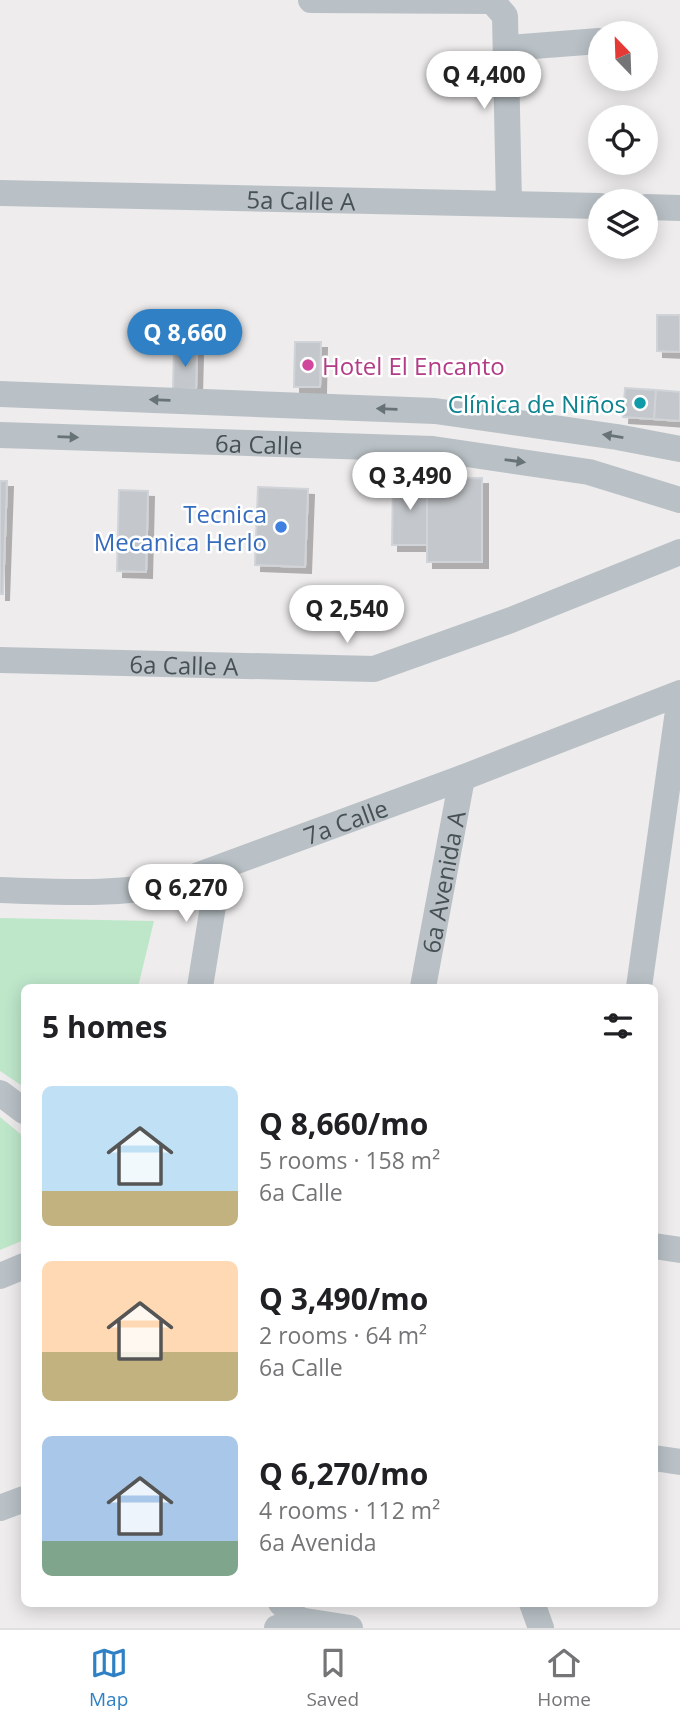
<!DOCTYPE html>
<html lang="en">
<head>
<meta charset="utf-8">
<style>
	body { margin:0; font-family:"Open Sans",sans-serif; background:#f6f6f6; color:#202124; height:100vh; display:flex; flex-direction:column; font-size:26px; white-space:nowrap }
	* { box-sizing:border-box; margin:0 }
	p { font-size:23px; color:#757577 }
	.icon { flex:none; width:38px; height:38px; fill:none; stroke:currentColor; stroke-width:2; stroke-linecap:round; stroke-linejoin:round }
	.map { position:relative; flex:1; overflow:hidden }
	.details { position:absolute; left:21px; top:984px; width:637px; height:623px; display:flex; flex-direction:column; background:#fff; border-radius:10px; box-shadow:0 4px 18px #0003 }
	.details>* { flex:none }
	.needle { width:46px; rotate:337deg }
	.tools { position:absolute; left:588px; top:21px; display:grid; gap:14px }
	.tools a { display:grid; place-items:center; width:70px; height:70px; border-radius:50%; background:#fff; box-shadow:0 4px 18px #0003; font-size:35px }
	.price { position:absolute; translate:-50% -60px; padding:0 16px; border-radius:24px; background:#fff; color:#222; font-size:23px; line-height:46px; filter:drop-shadow(0 2px 4px #0008) }
	.price::after { content:''; position:absolute; left:50%; top:42px; width:21px; height:16px; margin-left:-10px; background:inherit; clip-path:polygon(0 0,100% 0,50% 100%) }
	.price.current { background:#2f80c5; color:#fff }
	ul { padding:0; list-style:none }
	li { display:flex; align-items:center; gap:21px; height:175px; padding:0 21px }
	li span { display:grid; place-items:center; flex:none; width:196px; height:140px; border-radius:10px; color:#555 }
	li>.icon { margin-inline-start:auto }
	span .icon { width:84px; height:84px; fill:#fffc; stroke-width:1 }
	li b { font-size:30px }
	h2 { display:flex; justify-content:space-between; align-items:center; height:84px; padding:0 21px; font-size:30px }
	.tabs { display:flex; justify-content:space-around; align-items:center; height:98px; border-top:2px solid #e0e0e0; background:#fff; font-size:19px; color:#757577 }
	.tabs a { display:grid; justify-items:center; gap:4px }
	.tabs .current { color:#2f80c5 }
	.map>svg:first-child { display:block }
</style>
</head>
<body>
<div class="map">
<svg width="680" height="1628" viewBox="0 0 680 1628">
	<defs>
		<filter id="shadow"><feDropShadow dx="6" dy="6" stdDeviation="0" flood-color="#0004"/></filter>
	</defs>
	<rect width="100%" height="100%" fill="#eeecec"/>
	<!-- green -->
	<path fill="#bee7ca" d="M0,918L154,921L138,987H24V1087L0,1071Z
		M0,1117L24,1137V1240L0,1250Z"/>
	<!-- building -->
	<path fill="#c4c7cb" stroke="#d0d3d7" stroke-width="2" filter="url(#shadow)" d="M657,315H680V352L657,351Z
		M295,342H321L320,387H294Z
		M174,349H197L196,389H173Z
		M625,388L656,390L654,419L623,417Z
		M656,390L680,392V421L654,419Z
		M482,478V562H427V479Z
		M393,479H427V545H392Z
		M0,481H7L3,594H0Z
		M258,487L308,489L305,567L255,565Z
		M119,490L148,491L146,572L117,571Z"/>
	<g fill="none" stroke-linecap="round" stroke-linejoin="round">
		<!-- minor -->
		<g stroke="#b9c1c6" stroke-width="26">
			<path d="M311,0L492,1L505,16L509,204"/>
			<path d="M507,48L599,41"/>
			<path id="s1" d="M0,193L600,206"/>
			<path d="M646,207L680,208"/>
			<path d="M0,394L435,411L617,437L680,449"/>
			<path id="s2" d="M0,435L433,449L589,472L680,500"/>
			<path id="s3" d="M0,660L374,669L511,620L680,552"/>
			<path id="s4" d="M0,890C61,892 121,896 180,882L462,778L680,693"/>
			<path d="M200,987L219,869"/>
			<path id="s5" d="M423,987L462,778"/>
			<path d="M639,987L680,697"/>
			<path d="M0,1093L24,1111"/>
			<path d="M654,1246L680,1250"/>
			<path d="M0,1276L24,1266"/>
			<path d="M654,1458L680,1462"/>
			<path d="M0,1508L24,1499"/>
			<path d="M281,1603L299,1620"/>
			<path d="M532,1603L541,1628"/>
			<path d="M277,1628L299,1620L350,1628"/>
		</g>
	</g>
	<!-- one-way arrows -->
	<defs><path id="oneway-solid" d="M-6-.8H1V-3.2L6.5 0L1 3.2V.8H-6Z" transform="scale(1.75)"/></defs>
	<g fill="#687378">
		<use href="#oneway-solid" transform="translate(160 400) rotate(-178)"/>
		<use href="#oneway-solid" transform="translate(387 409) rotate(-178)"/>
		<use href="#oneway-solid" transform="translate(613 436) rotate(-171)"/>
		<use href="#oneway-solid" transform="translate(68 437) rotate(2)"/>
		<use href="#oneway-solid" transform="translate(515 461) rotate(8)"/>
	</g>
	<!-- markers -->
	<circle fill="#d1479c" stroke="#fff" stroke-width="2.5" cx="308" cy="365" r="7"/>
	<circle fill="#0f9aa8" stroke="#fff" stroke-width="2.5" cx="640" cy="403" r="7"/>
	<circle fill="#3f7fe0" stroke="#fff" stroke-width="2.5" cx="281" cy="527" r="7"/>
	<g text-anchor="middle" dominant-baseline="central" stroke-width="5" stroke-linejoin="round" paint-order="stroke">
		<!-- street labels -->
		<g font-size="24" fill="#465156" stroke="#fff">
			<text stroke="none"><textPath href="#s1" startOffset="301">5a Calle A</textPath></text>
			<text stroke="none"><textPath href="#s2" startOffset="259">6a Calle</textPath></text>
			<text stroke="none"><textPath href="#s3" startOffset="184">6a Calle A</textPath></text>
			<text stroke="none"><textPath href="#s4" startOffset="357">7a Calle</textPath></text>
			<text stroke="none"><textPath href="#s5" startOffset="107">6a Avenida A</textPath></text>
		</g>
		<!-- hotel labels -->
		<g font-size="24" fill="#b23c85" stroke="#fff" text-anchor="start">
			<text x="322" y="365">Hotel El Encanto</text>
		</g>
		<!-- culture labels -->
		<g font-size="24" fill="#0d838f" stroke="#fff" text-anchor="end">
			<text x="626" y="403">Clínica de Niños</text>
		</g>
		<!-- shop labels -->
		<g font-size="24" fill="#366cbe" stroke="#fff" text-anchor="end">
			<text x="267" y="513">Tecnica<tspan x="267" dy="28">Mecanica Herlo</tspan></text>
		</g>
	</g>
</svg>
<div class="tools">
<a><svg class="needle" viewBox="-14 -14 28 28"><path d="M0-13l5 13h-10z" fill="#e53935"/><path d="M0 13l5-13h-10z" fill="#757577"/></svg></a>
<a><svg class="icon" aria-label="locate" viewBox="0 0 24 24"><circle cx="12" cy="12" r="6"/><path d="M12 2v4M12 18v4M2 12h4M18 12h4"/></svg></a>
<a><svg class="icon" aria-label="layers" viewBox="0 0 24 24"><path d="M12 4l9 5-9 5-9-5zM3 14l9 5 9-5"/></svg></a>
</div>
<b class="price" style="left:484px;top:111px">Q 4,400</b>
<b class="price current" style="left:185px;top:369px">Q 8,660</b>
<b class="price" style="left:410px;top:512px">Q 3,490</b>
<b class="price" style="left:347px;top:645px">Q 2,540</b>
<b class="price" style="left:186px;top:924px">Q 6,270</b>
<section class="details">
<h2>5 homes<svg class="icon" aria-label="filters" viewBox="0 0 24 24"><path d="M4 7h16M4 17h16"/><circle cx="9" cy="7" r="2"/><circle cx="15" cy="17" r="2"/></svg></h2>
<ul>
<li><span style="background:linear-gradient(#bfe0f5 75%,#c2b280 0)"><svg class="icon" aria-label="home" viewBox="0 0 24 24"><path d="M3 11l9-7 9 7M6 9v11h12V9"/></svg></span><div><b>Q 8,660/mo</b><p>5 rooms · 158 m²</p><p>6a Calle</p></div></li>
<li><span style="background:linear-gradient(#ffd9b3 65%,#c2b280 0)"><svg class="icon" aria-label="home" viewBox="0 0 24 24"><path d="M3 11l9-7 9 7M6 9v11h12V9"/></svg></span><div><b>Q 3,490/mo</b><p>2 rooms · 64 m²</p><p>6a Calle</p></div></li>
<li><span style="background:linear-gradient(#a9c7e8 75%,#7fa58c 0)"><svg class="icon" aria-label="home" viewBox="0 0 24 24"><path d="M3 11l9-7 9 7M6 9v11h12V9"/></svg></span><div><b>Q 6,270/mo</b><p>4 rooms · 112 m²</p><p>6a Avenida</p></div></li>
</ul>
</section>
</div>
<nav class="tabs">
<a class="current"><svg class="icon" aria-label="map" viewBox="0 0 24 24"><path d="M3 6l6-2 6 2 6-2v14l-6 2-6-2-6 2zM9 4v14M15 6v14"/></svg>Map</a>
<a><svg class="icon" aria-label="saved" viewBox="0 0 24 24"><path d="M7 4h10v16l-5-4-5 4z"/></svg>Saved</a>
<a><svg class="icon" aria-label="home" viewBox="0 0 24 24"><path d="M3 11l9-7 9 7M6 9v11h12V9"/></svg>Home</a>
</nav>
</body>
</html>
